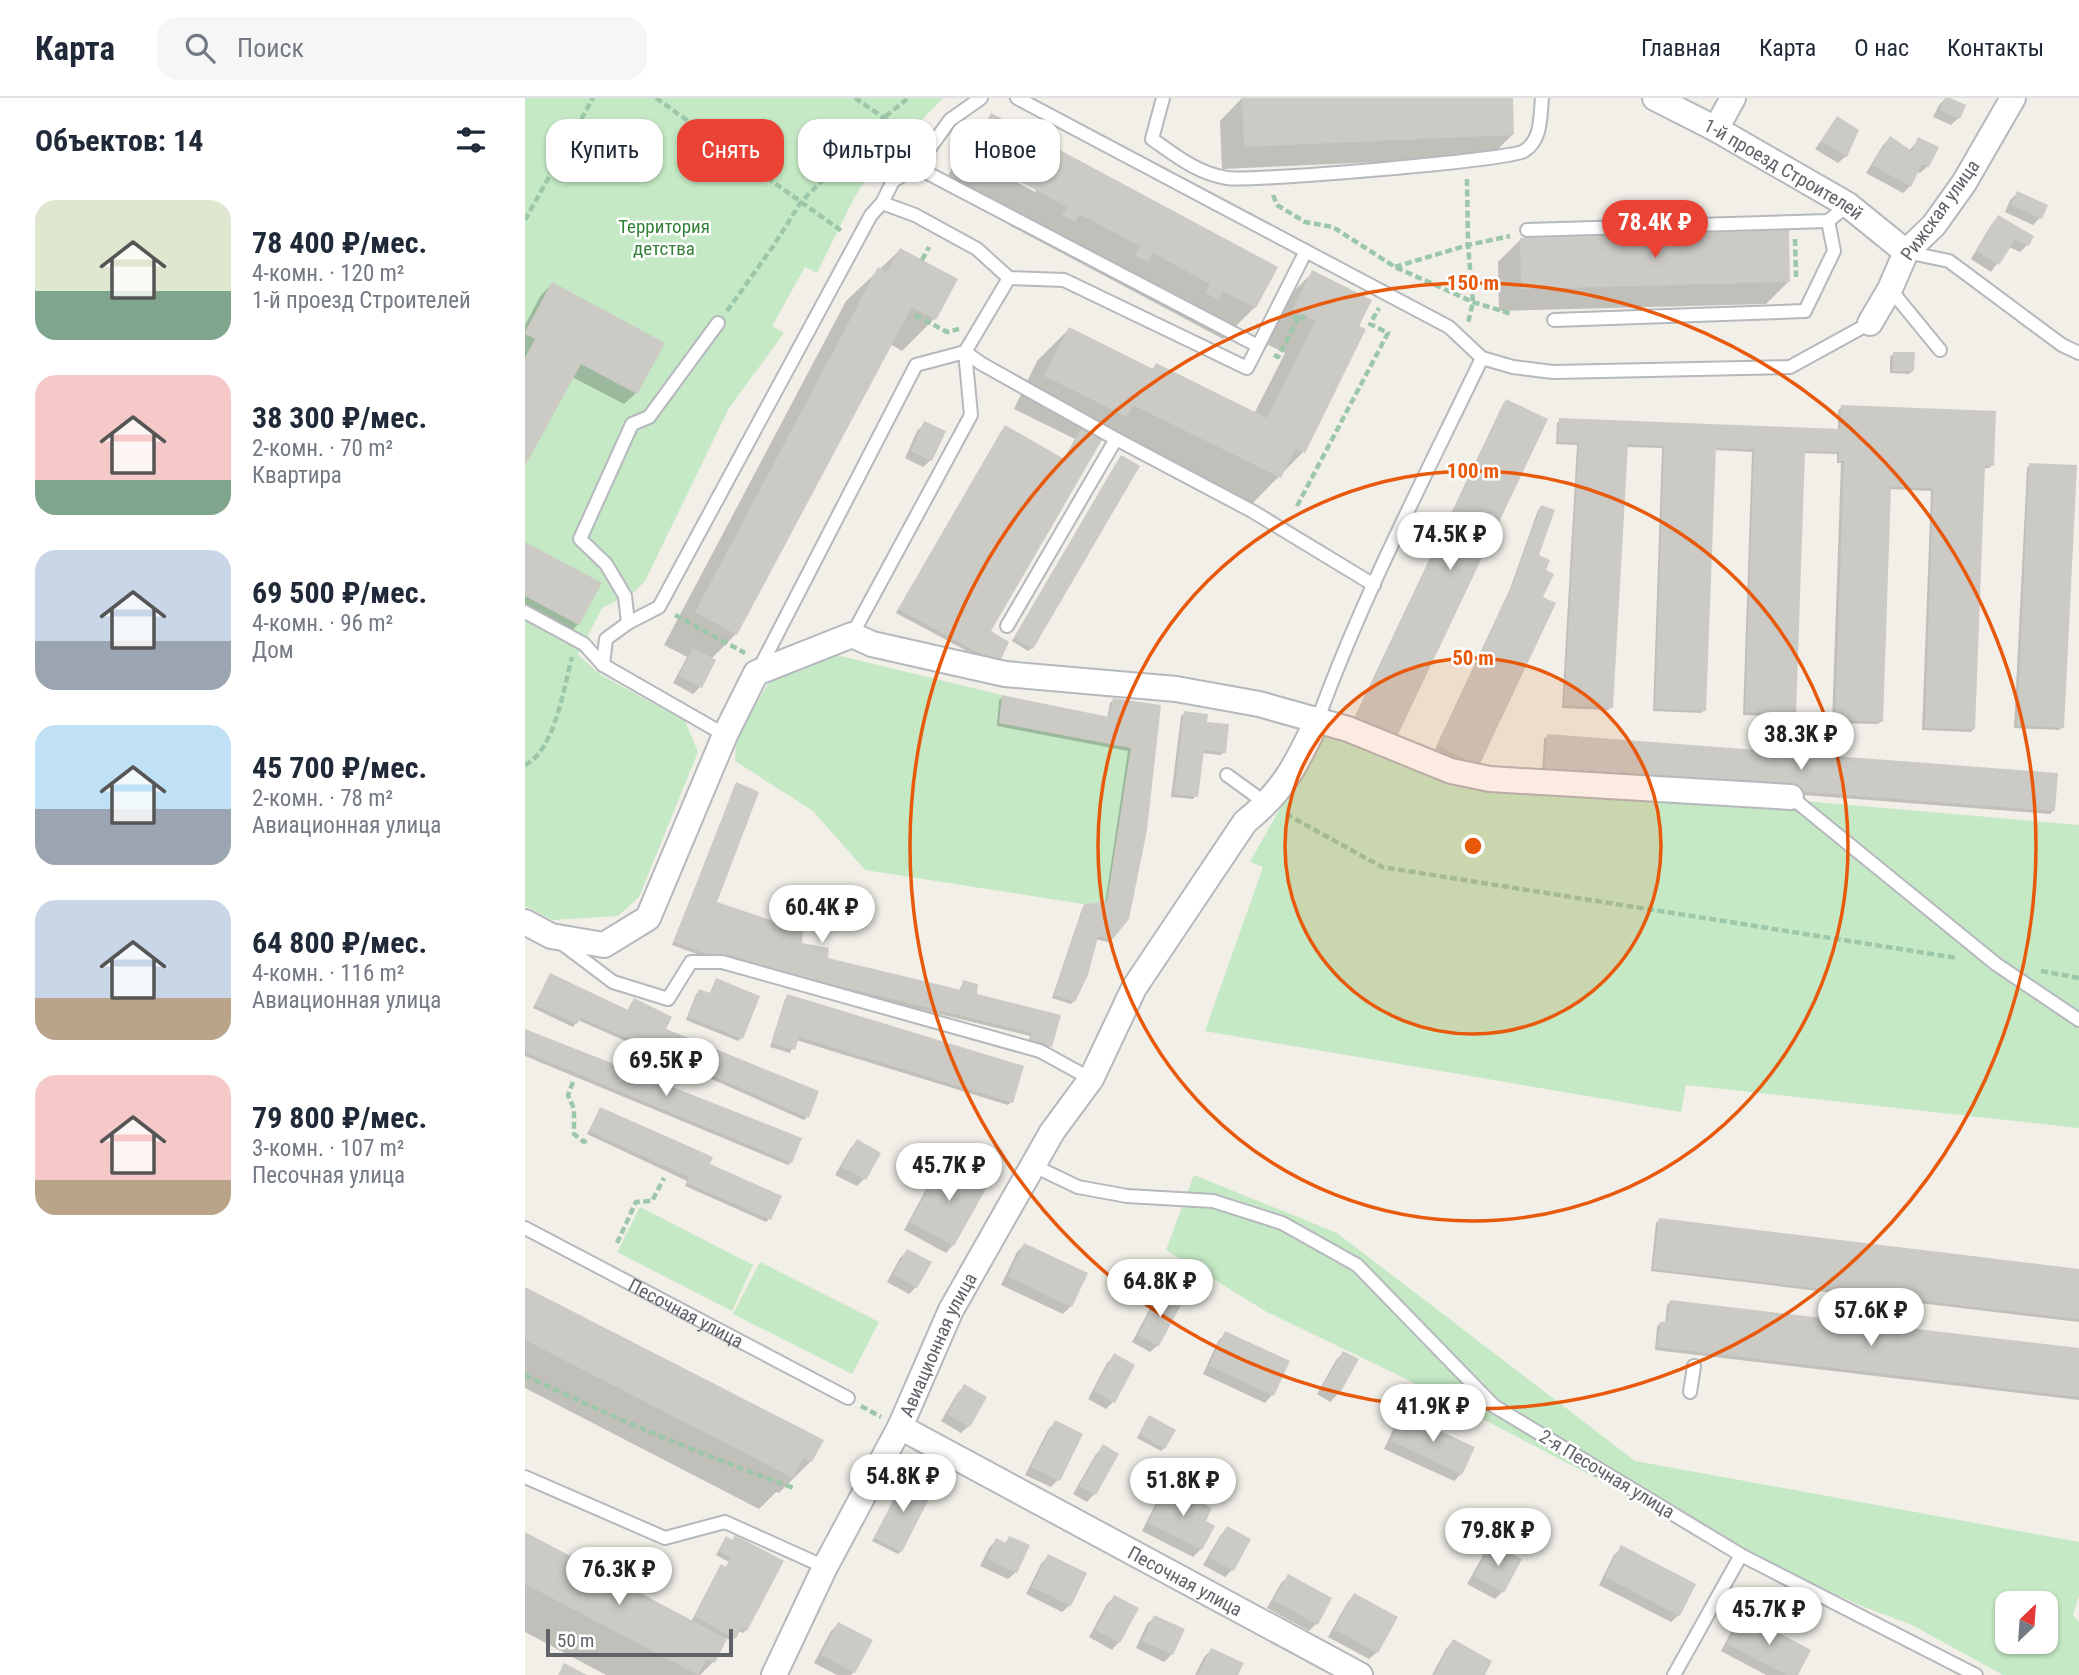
<!DOCTYPE html>
<html lang="ru">
<head>
<meta charset="utf-8">
<style>
	body { margin:0; font-family:"Roboto Condensed",sans-serif; background:#f6f6f7; color:#1f2937; height:100vh; display:flex; flex-direction:column; font-size:26px; white-space:nowrap }
	* { box-sizing:border-box; margin:0 }
	p { font-size:23px; color:#747a83 }
	.icon { flex:none; width:38px; height:38px; fill:none; stroke:currentColor; stroke-width:2; stroke-linecap:round; stroke-linejoin:round }
	.map { position:relative; flex:1; overflow:hidden }
	.drawer { display:flex; flex-direction:column; background:#fff; width:525px }
	.drawer>* { flex:none }
	.top-card { position:absolute; left:21px; top:21px; width:665px; height:63px; display:flex; gap:14px }
	.needle { width:46px; rotate:25deg }
	.fabs { position:absolute; left:1470px; top:1493px; display:grid; gap:14px }
	.fabs a { display:grid; place-items:center; width:63px; height:63px; border-radius:14px; background:#fff; box-shadow:0 2px 5px #0004; font-size:35px }
	.scale { position:absolute; left:21px; bottom:18px; width:187px; box-sizing:border-box; padding-left:7px; border:4px solid #5f6368; border-top:0; font-size:19px; line-height:24px; white-space:nowrap; color:#5f6368; -webkit-text-stroke:5px #fff; paint-order:stroke }
	.price { position:absolute; translate:-50% -60px; padding:0 16px; border-radius:24px; background:#fff; color:#222; font-size:23px; line-height:46px; filter:drop-shadow(0 2px 4px #0008) }
	.price::after { content:''; position:absolute; left:50%; top:42px; width:21px; height:16px; margin-left:-10px; background:inherit; clip-path:polygon(0 0,100% 0,50% 100%) }
	.price.selected { background:#ea4335; color:#fff }
	ul { padding:0; list-style:none }
	li { display:flex; align-items:center; gap:21px; height:175px; padding:0 35px }
	li span { display:grid; place-items:center; flex:none; width:196px; height:140px; border-radius:21px; color:#555 }
	li>.icon { margin-inline-start:auto }
	span .icon { width:84px; height:84px; fill:#fffc; stroke-width:1 }
	li b { font-size:30px }
	h2 { display:flex; justify-content:space-between; align-items:center; height:84px; padding:0 35px; font-size:30px }
	.tag { padding:0 24px; border-radius:21px; background:#fff; box-shadow:0 2px 5px #0004; font-size:24px; line-height:63px }
	.tag.selected { background:#ea4335; color:#fff }
	header { display:flex; align-items:center; gap:42px; box-sizing:border-box; height:98px; padding:0 35px; background:#fff; border-bottom:2px solid #e0e1e3 }
	header strong { font-size:33px }
	nav { display:flex; gap:38px; margin-inline-start:auto; font-size:24px }
	.search { width:490px; height:63px; background:#f6f6f7; display:flex; align-items:center; gap:18px; box-sizing:border-box; padding:0 24px; border-radius:21px; color:#747a83; font-size:26px }
	main { display:flex; flex:1; min-height:0 }
	.map>svg:first-child { display:block }
</style>
</head>
<body>
<header>
<strong>Карта</strong>
<div class="search"><svg class="icon" aria-label="search" viewBox="0 0 24 24"><circle cx="10" cy="10" r="6"/><path d="M15 15l6 6"/></svg>Поиск</div>
<nav><a>Главная</a><a>Карта</a><a>О нас</a><a>Контакты</a></nav>
</header>
<main>
<section class="drawer">
<h2>Объектов: 14<svg class="icon" aria-label="filters" viewBox="0 0 24 24"><path d="M4 7h16M4 17h16"/><circle cx="9" cy="7" r="2"/><circle cx="15" cy="17" r="2"/></svg></h2>
<ul>
<li><span style="background:linear-gradient(#dfe7d0 65%,#7fa58c 0)"><svg class="icon" aria-label="home" viewBox="0 0 24 24"><path d="M3 11l9-7 9 7M6 9v11h12V9"/></svg></span><div><b>78 400 ₽/мес.</b><p>4-комн. · 120 m²</p><p>1-й проезд Строителей</p></div></li>
<li><span style="background:linear-gradient(#f6c9c9 75%,#7fa58c 0)"><svg class="icon" aria-label="home" viewBox="0 0 24 24"><path d="M3 11l9-7 9 7M6 9v11h12V9"/></svg></span><div><b>38 300 ₽/мес.</b><p>2-комн. · 70 m²</p><p>Квартира</p></div></li>
<li><span style="background:linear-gradient(#c9d6e8 65%,#9aa5b1 0)"><svg class="icon" aria-label="home" viewBox="0 0 24 24"><path d="M3 11l9-7 9 7M6 9v11h12V9"/></svg></span><div><b>69 500 ₽/мес.</b><p>4-комн. · 96 m²</p><p>Дом</p></div></li>
<li><span style="background:linear-gradient(#bfe0f5 60%,#9aa5b1 0)"><svg class="icon" aria-label="home" viewBox="0 0 24 24"><path d="M3 11l9-7 9 7M6 9v11h12V9"/></svg></span><div><b>45 700 ₽/мес.</b><p>2-комн. · 78 m²</p><p>Авиационная улица</p></div></li>
<li><span style="background:linear-gradient(#c9d6e8 70%,#b9a48a 0)"><svg class="icon" aria-label="home" viewBox="0 0 24 24"><path d="M3 11l9-7 9 7M6 9v11h12V9"/></svg></span><div><b>64 800 ₽/мес.</b><p>4-комн. · 116 m²</p><p>Авиационная улица</p></div></li>
<li><span style="background:linear-gradient(#f6c9c9 75%,#b9a48a 0)"><svg class="icon" aria-label="home" viewBox="0 0 24 24"><path d="M3 11l9-7 9 7M6 9v11h12V9"/></svg></span><div><b>79 800 ₽/мес.</b><p>3-комн. · 107 m²</p><p>Песочная улица</p></div></li>
</ul>
</section>
<div class="map">
<svg width="1554" height="1577" viewBox="0 0 1554 1577">
	<rect width="100%" height="100%" fill="#f1efe8"/>
	<!-- green -->
	<path fill="#c5e8c5" fill-rule="evenodd" d="M0,0H418L342,79L327,104L292,175L280,169L247,228L259,235L204,310L120,483L109,494L77,510L53,557L76,577L160,623L173,654L114,799L93,818L27,822L0,808Z
		M303,555L477,597L475,625L606,650L582,804L559,806L340,772L288,713L210,663L211,640L246,581Z
		M806,619L958,675L1554,727V1030L1161,987L1156,1014L680,933L738,769L725,764Z
		M669,1077L812,1135L1110,1363L1554,1444V1498L1548,1517L1554,1524V1577H1478L1387,1527L1334,1507L1262,1474L1096,1393L871,1276L742,1214L641,1152ZM1482,1505H1521V1544H1482Z
		M115,1109L228,1167L207,1213L92,1154Z
		M235,1164L354,1224L327,1276L208,1216Z"/>
	<!-- shadow -->
	<path fill="#0003" fill-rule="evenodd" d="M717,0H986L988,36L965,59L697,71L695,23Z
		M1421,0L1433,20L1426,27L1408,19L1414,7Z
		M467,17L730,209L698,241L484,127L490,116L422,79L444,40ZM472,69L512,91L510,94L470,72Z
		M1312,20L1332,33L1321,58L1313,65L1290,51Z
		M1365,40L1384,53L1394,41L1403,68L1395,75L1392,74L1385,88L1378,95L1341,75L1358,47Z
		M1493,95L1515,120L1508,127L1480,114L1485,102Z
		M1473,119L1502,147L1495,154L1484,149L1466,174L1446,161L1466,127Z
		M996,141L1264,183L1241,206L974,213L973,164Z
		M375,152L409,221L377,253L365,246L211,536L186,561L175,589L168,596L148,585L162,559L139,547L321,203Z
		M788,174L845,203L778,354L722,411L579,340L572,347L464,534L470,568L371,515L477,332L538,362L550,341L489,311L512,263L544,231L627,272L631,267L729,316L760,255L737,244L756,206Z
		M27,186L111,295L99,306L47,279L0,364V227L16,197Z
		M1369,255L1388,273L1384,276L1365,275V259Z
		M981,303L1020,321L824,631L978,306Z
		M1317,309L1467,367L1464,370H1458L1449,631L1446,634L1397,632L1406,393L1364,391L1356,623L1353,626L1307,625L1316,365H1312V356L1279,355L1270,615L1266,619L1218,617L1227,354L1189,352L1180,612L1176,615L1128,613L1137,350L1101,349L1086,609L1083,612L1037,610L1052,347L1031,346L1032,325L1035,322L1313,332V312Z
		M400,325L406,362L398,369L380,360L392,333Z
		M593,362L507,550L503,553L487,543Z
		M1505,366L1538,629L1534,632L1489,630L1502,370Z
		M1016,409L1012,458L1018,472L1016,500L950,670L910,651L985,491L1013,412Z
		M0,446L53,526L42,538L0,515Z
		M478,599L582,620L585,605L589,602L634,608L587,840L583,844L570,841L549,903L546,906L527,900L557,811L560,807L580,806L603,653L472,628L474,602Z
		M660,615L680,625L699,654L696,657L676,655L671,698L668,701L646,699L656,618Z
		M1023,638L1529,712L1525,716L1017,677L1019,641Z
		M211,686L190,806L301,861L434,893L438,884L450,897L534,919L525,948L522,951L502,947L505,938L183,860L147,847Z
		M25,877L102,914L106,905L139,932L282,1019L279,1022L53,922L48,929L8,910Z
		M191,882L216,940L213,943L161,922L171,896L174,893L184,897Z
		M263,898L486,1004L483,1007L271,942L265,955L245,949L260,901Z
		M0,933L266,1064L263,1067L0,958Z
		M75,1011L183,1067L244,1121L241,1124L160,1088L162,1083L62,1036Z
		M332,1043L339,1081L332,1088L310,1077L325,1051Z
		M419,1065L428,1147L421,1155L379,1132L411,1073Z
		M1135,1121L1554,1173V1224L1126,1173L1131,1125Z
		M499,1147L546,1208L538,1216L476,1187L492,1154Z
		M383,1153L391,1189L384,1196L362,1184L375,1160Z
		M0,1191L286,1363L254,1395L251,1394L234,1411L0,1290Z
		M637,1196L633,1247L625,1254L607,1244L629,1203Z
		M1145,1204L1554,1252V1302L1130,1252L1132,1229L1135,1225L1140,1226L1142,1207Z
		M701,1235L747,1297L740,1305L678,1276L693,1243Z
		M818,1255L831,1262L813,1296L805,1304L792,1296L811,1262Z
		M589,1258L588,1304L581,1311L563,1301L582,1265Z
		M439,1288L444,1328L436,1335L416,1323L432,1296Z
		M879,1318L936,1376L929,1383L859,1351L871,1325Z
		M621,1322L639,1350L636,1353L612,1340Z
		M530,1324L533,1382L526,1389L500,1377L523,1332Z
		M578,1349L592,1357L569,1396L562,1404L548,1396L571,1356Z
		M380,1381L376,1453L373,1456L347,1443Z
		M643,1390L678,1424L676,1451L668,1459L617,1433L635,1397Z
		M702,1430L707,1472L700,1479L678,1467L695,1438Z
		M0,1436L166,1524L193,1472L200,1470L204,1464L191,1457L201,1440L206,1443L210,1439L221,1532L218,1535L213,1533L207,1543L201,1540L188,1564L175,1577H81L0,1534Z
		M485,1440L491,1474L483,1481L455,1468L464,1450L471,1442L479,1446Z
		M967,1447L977,1494L970,1501L942,1486L960,1454Z
		M1097,1450L1154,1517L1146,1524L1074,1487L1089,1457Z
		M523,1458L545,1507L537,1514L501,1496L516,1466Z
		M764,1478L792,1525L784,1533L742,1510L756,1485Z
		M829,1497L852,1554L844,1561L803,1539L822,1505Z
		M589,1499L594,1544L587,1552L564,1539L582,1506Z
		M1218,1518L1271,1577H1241L1196,1553L1211,1525Z
		M630,1519L647,1556L639,1564L611,1550L622,1526Z
		M313,1526L329,1574L326,1577H312L289,1565L306,1533Z
		M928,1543L958,1577H907L921,1551Z
		M686,1552L711,1577H670L679,1559Z"/>
	<!-- building -->
	<path fill="#cccac5" d="M717,0H988L989,37L719,49Z
		M1420,0H1425L1441,7L1435,21L1414,12Z
		M466,15L753,169L731,210L698,193L694,202L681,195L685,186L628,155L623,164L610,157L615,148L554,116L550,124L537,117L542,109L481,76L477,84L464,77L468,69L444,56Z
		M1312,18L1334,32L1322,59L1296,43Z
		M1365,38L1387,53L1393,39L1414,49L1404,69L1397,66L1386,89L1347,67Z
		M1492,93L1523,107L1517,121L1486,107Z
		M1473,117L1509,138L1504,148L1490,142L1474,167L1452,153Z
		M1264,132L1265,184L996,191L995,140Z
		M375,150L433,181L411,222L387,209L212,537L170,514L353,169L362,174Z
		M787,172L847,202L834,228L841,231L780,355L771,350L756,380L608,307L602,319L519,278L544,229L628,271L631,265L742,320L790,223L768,211Z
		M27,184L140,245L112,296L56,266L0,368V260L10,241L0,236V234Z
		M1368,254H1390L1389,273H1368Z
		M981,301L1023,321L868,647L826,628Z
		M1316,307L1471,313L1469,368H1460L1450,631L1400,630L1408,390L1366,389L1358,624L1310,622L1319,363H1314V354L1280,353L1271,616L1220,614L1229,351L1191,350L1181,613L1130,611L1139,348L1103,346L1088,610L1039,607L1054,344H1033L1034,320L1315,331Z
		M399,323L421,333L407,363L386,353Z
		M480,327L539,361L556,331L577,342L466,533L484,544L474,566L373,511Z
		M596,357L615,368L508,551L489,540Z
		M1504,365L1552,367L1539,630L1492,627Z
		M1016,407L1030,412L1014,457L1025,462L1021,472L1029,476L1018,499L1031,505L954,668L912,647L988,486Z
		M0,444L77,485L54,527L0,498Z
		M168,550L191,562L177,590L154,578Z
		M477,597L584,619L588,600L636,607L622,732L604,821L588,841L573,839L563,877L550,904L529,897L559,806L582,804L606,650L474,625Z
		M659,613L683,616L682,624L704,626L701,655L679,652L673,699L649,696Z
		M1022,636L1533,675L1530,713L1019,674Z
		M211,684L234,694L192,804L278,833L277,845L304,850L303,860L436,892L438,882L453,886L452,896L536,917L527,949L504,944L507,935L269,877L205,857L187,858L149,844Z
		M25,875L103,912L109,900L147,919L141,931L294,993L284,1020L56,920L52,926L10,907Z
		M191,880L235,898L218,941L163,919L174,891L185,895Z
		M262,896L499,968L488,1005L274,939L270,952L247,945Z
		M0,931L277,1040L267,1065L0,954Z
		M75,1009L188,1059L185,1066L257,1098L246,1122L162,1085L164,1079L64,1033Z
		M332,1041L356,1055L341,1082L316,1069Z
		M418,1063L463,1087L429,1148L385,1124Z
		M1134,1120L1554,1171V1221L1128,1171Z
		M499,1145L563,1175L547,1209L483,1179Z
		M382,1151L407,1164L392,1190L368,1176Z
		M0,1189L299,1342L287,1364L278,1360L268,1380L0,1242Z
		M636,1194L657,1205L634,1248L613,1237Z
		M1145,1202L1554,1250V1299L1132,1249L1135,1224H1142Z
		M700,1233L765,1263L749,1298L684,1268Z
		M818,1253L834,1261L814,1297L798,1288Z
		M589,1255L610,1267L590,1305L569,1293Z
		M439,1286L462,1299L445,1329L422,1316Z
		M878,1316L950,1349L937,1377L866,1343Z
		M624,1317L651,1332L640,1351L614,1336Z
		M530,1322L558,1336L535,1383L506,1369Z
		M578,1346L594,1356L571,1397L554,1388Z
		M380,1379L408,1393L377,1454L349,1440Z
		M642,1388L687,1410L681,1423L690,1428L677,1452L623,1425Z
		M702,1428L726,1441L709,1473L684,1460Z
		M0,1434L202,1541L190,1565L182,1561L173,1577L0,1486Z
		M210,1437L259,1463L222,1533L216,1530L211,1541L169,1518L196,1466L201,1469L206,1460L193,1453L201,1438L207,1442Z
		M484,1438L505,1447L492,1475L462,1461L471,1440L481,1445Z
		M967,1445L997,1461L979,1495L949,1478Z
		M1096,1447L1171,1486L1155,1518L1080,1479Z
		M523,1456L562,1475L546,1508L507,1489Z
		M763,1476L807,1500L793,1527L748,1502Z
		M829,1495L873,1519L853,1555L809,1531Z
		M589,1497L614,1510L595,1545L570,1532Z
		M1218,1516L1286,1552L1273,1577H1262L1202,1546Z
		M629,1517L660,1531L648,1557L617,1543Z
		M313,1524L348,1542L330,1575L296,1557Z
		M928,1541L967,1563L960,1577H909Z
		M686,1550L719,1565L713,1577H673Z
		M39,1565L62,1577H33Z"/>
	<g fill="none" stroke-linecap="round" stroke-linejoin="round">
		<!-- service casing -->
		<g stroke="#b5b8bc" stroke-width="16">
			<g id="service">
				<path d="M492,0L924,229L957,260L988,269L1028,274L1265,269L1345,225"/>
				<path d="M638,0L627,41C650,57 673,76 702,80C726,84 986,62 999,53C1017,42 1015,19 1017,0"/>
				<path d="M391,69L733,248"/>
				<path d="M357,105L390,117L452,151L484,180L539,182L722,270L781,153"/>
				<path d="M1002,132L1303,123L1323,107"/>
				<path d="M1381,154L1424,163L1537,247L1554,255"/>
				<path d="M1365,191L1415,252"/>
				<path d="M1029,222L1280,213L1309,153L1303,123"/>
				<path d="M440,254L457,266L591,341L727,413L849,487"/>
				<path d="M0,514L59,546L78,567"/>
				<path d="M103,525L100,498L81,466L55,441L107,326L124,319L193,225"/>
				<path d="M482,528L591,341"/>
				<path d="M327,537L446,317L440,254L484,180"/>
				<path d="M233,573L391,267L440,254"/>
				<path d="M793,621C838,497 900,379 957,260"/>
				<path d="M200,637L78,567L81,541L103,525L134,509L346,117L357,105L368,83L391,69L425,22L456,0"/>
				<path d="M702,677L742,706"/>
				<path d="M1266,699L1471,866L1554,922"/>
				<path d="M35,844L88,884L143,901L166,864H197L515,953L566,981"/>
				<path d="M507,1067L553,1089L602,1098L688,1103L757,1125L832,1167L969,1308L1216,1457L1451,1577"/>
				<path id="s1" d="M0,1130L323,1300"/>
				<path d="M1165,1294L1169,1268"/>
				<path d="M0,1379L140,1440L200,1424L300,1469"/>
				<path d="M1149,1577L1216,1457"/>
			</g>
		</g>
		<!-- minor casing -->
		<g stroke="#b5b8bc" stroke-width="28">
			<g id="minor">
				<path id="s2" d="M1130,0L1191,31L1323,107L1381,154"/>
				<path d="M1191,31L1208,0"/>
				<path d="M1345,225L1365,191L1381,154L1409,127L1439,85L1488,0"/>
				<path d="M0,824L26,838L79,847L123,820L200,637L231,575L327,537L347,546L480,576L651,591L734,606L823,631L926,673L965,681L1266,699"/>
				<path id="s3" d="M375,1329L835,1577"/>
				<path id="s4" d="M249,1577L300,1469L375,1329L426,1212L527,1034L566,981L609,890L720,724C759,693 772,665 793,621"/>
			</g>
		</g>
		<!-- path -->
		<path stroke="#9cc7a9" stroke-width="4.5" stroke-dasharray="7 3.5" stroke-linecap="butt" d="M131,0L318,134
			M330,0L390,41
			M942,81L943,147L948,204L943,225
			M748,97L752,107L780,124L808,129L870,169L948,204L987,216
			M0,122L68,0
			M1270,141L1271,179
			M397,162L404,149
			M870,169L943,147L985,138
			M202,213L249,147L276,104L360,19L383,0
			M390,217L422,234L434,231
			M768,218L776,223L779,217
			M749,257L753,259L773,221
			M772,408L863,235L845,226L854,210
			M150,517L220,555
			M0,667C30,652 39,589 47,559
			M761,716L857,769L1432,860
			M1516,873L1554,880
			M48,984L43,997L49,1011V1036L59,1044L64,1040
			M92,1145L111,1104L127,1103L139,1080
			M0,1277C87,1320 178,1357 269,1390
			M336,1308L356,1319"/>
		<!-- service -->
		<use href="#service" stroke="#fff" stroke-width="12"/>
		<!-- minor -->
		<use href="#minor" stroke="#fff" stroke-width="24"/>
	</g>
	<!-- distance rings -->
	<circle cx="948" cy="748" r="188" fill="#e8590c" fill-opacity=".12"/>
	<g fill="none" stroke="#e8590c" stroke-width="3.5">
		<circle cx="948" cy="748" r="188"/>
		<circle cx="948" cy="748" r="375"/>
		<circle cx="948" cy="748" r="563"/>
	</g>
	<g text-anchor="middle" dominant-baseline="central" stroke-width="5" stroke-linejoin="round" paint-order="stroke">
		<!-- street labels -->
		<g font-size="19" fill="#5f6368" stroke="#fff">
			<text stroke="none"><textPath href="#s2" startOffset="147">1-й проезд Строителей</textPath></text>
			<text transform="translate(1415 112) rotate(-54)">Рижская улица</text>
			<text stroke="none"><textPath href="#s1" startOffset="182">Песочная улица</textPath></text>
			<text stroke="none"><textPath href="#s4" startOffset="369">Авиационная улица</textPath></text>
			<text transform="translate(1082 1376) rotate(31)">2-я Песочная улица</text>
			<text stroke="none"><textPath href="#s3" startOffset="324">Песочная улица</textPath></text>
		</g>
		<!-- park labels -->
		<g font-size="19" fill="#348238" stroke="#fff">
			<text x="139" y="128">Территория<tspan x="139" dy="22">детства</tspan></text>
		</g>
	</g>
	<circle cx="948" cy="748" r="10" fill="#e8590c" stroke="#fff" stroke-width="3.5"/>
	<g font-size="21" text-anchor="middle" font-weight="bold" fill="#e8590c" stroke="#fff" stroke-width="5" stroke-linejoin="round" paint-order="stroke">
		<text x="948" y="192">150 m</text>
		<text x="948" y="380">100 m</text>
		<text x="948" y="567">50 m</text>
	</g>
</svg>
<div class="fabs">
<a><svg class="needle" viewBox="-14 -14 28 28"><path d="M0-13l5 13h-10z" fill="#e53935"/><path d="M0 13l5-13h-10z" fill="#747a83"/></svg></a>
</div>
<div class="scale">50 m</div>
<b class="price selected" style="left:1130px;top:162px">78.4K ₽</b>
<b class="price" style="left:925px;top:474px">74.5K ₽</b>
<b class="price" style="left:1276px;top:674px">38.3K ₽</b>
<b class="price" style="left:297px;top:847px">60.4K ₽</b>
<b class="price" style="left:141px;top:1000px">69.5K ₽</b>
<b class="price" style="left:424px;top:1105px">45.7K ₽</b>
<b class="price" style="left:635px;top:1221px">64.8K ₽</b>
<b class="price" style="left:1346px;top:1250px">57.6K ₽</b>
<b class="price" style="left:908px;top:1346px">41.9K ₽</b>
<b class="price" style="left:378px;top:1416px">54.8K ₽</b>
<b class="price" style="left:658px;top:1420px">51.8K ₽</b>
<b class="price" style="left:973px;top:1470px">79.8K ₽</b>
<b class="price" style="left:94px;top:1509px">76.3K ₽</b>
<b class="price" style="left:1244px;top:1549px">45.7K ₽</b>
<div class="top-card">
<a class="tag">Купить</a>
<a class="tag selected">Снять</a>
<a class="tag">Фильтры</a>
<a class="tag">Новое</a>
</div>
</div>
</main>
</body>
</html>
